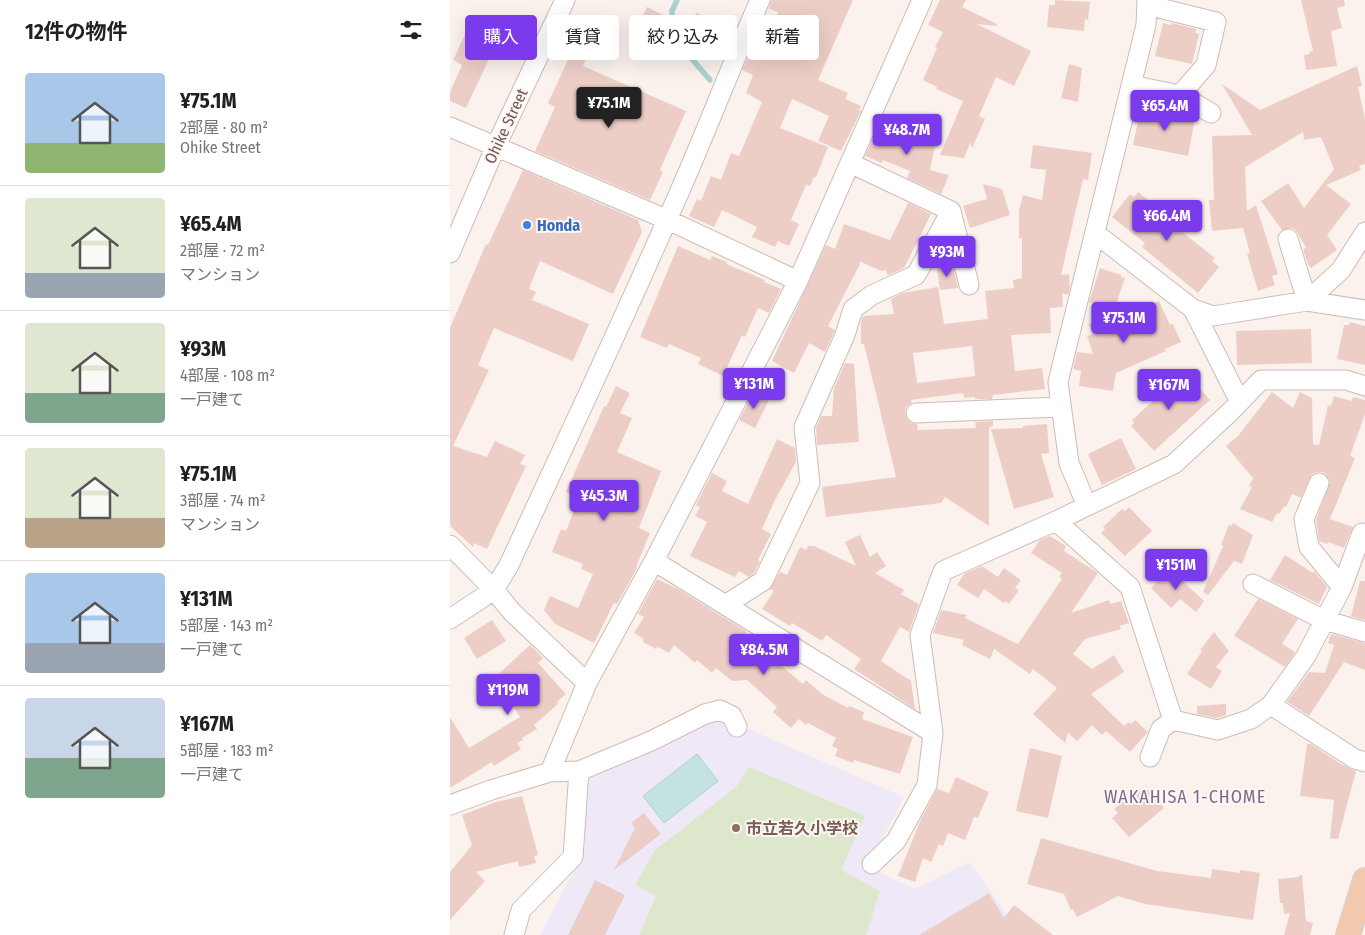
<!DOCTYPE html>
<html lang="ja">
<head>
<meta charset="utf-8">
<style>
	body { margin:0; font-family:"Fira Sans Condensed","Noto Sans JP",sans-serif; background:#f6f6f6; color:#202124; height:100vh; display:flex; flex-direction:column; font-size:19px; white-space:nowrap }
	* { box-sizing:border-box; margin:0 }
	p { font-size:16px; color:#757577 }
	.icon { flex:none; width:28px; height:28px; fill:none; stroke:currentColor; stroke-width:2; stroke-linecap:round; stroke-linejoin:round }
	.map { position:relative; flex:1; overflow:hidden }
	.drawer { display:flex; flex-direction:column; background:#fff; width:450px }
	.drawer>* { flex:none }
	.hud { position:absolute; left:15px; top:15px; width:475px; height:45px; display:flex; gap:10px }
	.price { position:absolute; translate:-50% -42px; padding:0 11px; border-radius:5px; background:#7c3aed; color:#fff; font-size:16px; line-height:32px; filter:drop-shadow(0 1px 2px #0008) }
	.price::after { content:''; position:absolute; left:50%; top:30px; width:15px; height:11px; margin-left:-8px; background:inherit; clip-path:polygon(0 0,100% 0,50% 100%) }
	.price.current { background:#222; color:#fff }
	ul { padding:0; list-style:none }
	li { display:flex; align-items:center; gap:15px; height:125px; padding:0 25px }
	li+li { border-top:1px solid #e0e0e0 }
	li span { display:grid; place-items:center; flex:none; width:140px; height:100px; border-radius:5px; color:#555 }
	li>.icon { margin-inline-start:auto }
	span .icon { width:60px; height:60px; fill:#fffc; stroke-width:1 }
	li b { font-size:21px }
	h2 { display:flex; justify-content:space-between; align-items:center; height:60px; padding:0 25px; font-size:21px }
	.pill { padding:0 18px; border-radius:5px; background:#fff; box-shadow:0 5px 20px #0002; font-size:18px; line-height:45px }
	.pill.current { background:#7c3aed; color:#fff }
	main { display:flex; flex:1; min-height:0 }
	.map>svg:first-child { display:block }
</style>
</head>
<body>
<main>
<section class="drawer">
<h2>12件の物件<svg class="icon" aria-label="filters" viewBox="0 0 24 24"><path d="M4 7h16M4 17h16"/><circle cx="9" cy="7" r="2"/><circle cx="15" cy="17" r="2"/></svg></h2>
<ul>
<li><span style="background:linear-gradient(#a9c7e8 70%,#8fb573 0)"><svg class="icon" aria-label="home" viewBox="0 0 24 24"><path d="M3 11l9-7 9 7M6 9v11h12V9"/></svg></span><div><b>¥75.1M</b><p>2部屋 · 80 m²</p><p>Ohike Street</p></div></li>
<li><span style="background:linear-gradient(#dfe7d0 75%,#9aa5b1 0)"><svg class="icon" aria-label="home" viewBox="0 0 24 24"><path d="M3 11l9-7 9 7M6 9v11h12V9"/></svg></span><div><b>¥65.4M</b><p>2部屋 · 72 m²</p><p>マンション</p></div></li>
<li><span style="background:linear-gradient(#dfe7d0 70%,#7fa58c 0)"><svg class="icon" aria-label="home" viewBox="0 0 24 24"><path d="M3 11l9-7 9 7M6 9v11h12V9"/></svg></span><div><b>¥93M</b><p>4部屋 · 108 m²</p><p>一戸建て</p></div></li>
<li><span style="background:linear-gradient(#dfe7d0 70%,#b9a48a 0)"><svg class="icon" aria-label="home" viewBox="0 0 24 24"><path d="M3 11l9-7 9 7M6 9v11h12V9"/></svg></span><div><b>¥75.1M</b><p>3部屋 · 74 m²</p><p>マンション</p></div></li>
<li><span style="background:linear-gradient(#a9c7e8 70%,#9aa5b1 0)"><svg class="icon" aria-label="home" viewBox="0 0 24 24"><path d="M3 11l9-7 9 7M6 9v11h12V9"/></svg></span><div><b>¥131M</b><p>5部屋 · 143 m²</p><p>一戸建て</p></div></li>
<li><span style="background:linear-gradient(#c9d6e8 60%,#7fa58c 0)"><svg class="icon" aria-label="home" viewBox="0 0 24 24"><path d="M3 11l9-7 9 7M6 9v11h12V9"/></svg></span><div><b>¥167M</b><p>5部屋 · 183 m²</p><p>一戸建て</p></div></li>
</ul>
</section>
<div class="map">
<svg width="915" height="935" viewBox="0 0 915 935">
	<rect width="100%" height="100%" fill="#fbf2ed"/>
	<!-- education -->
	<path fill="#efe9f7" d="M262,713L454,797L418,867L465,889L519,862L572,935H90L130,859L140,779Z"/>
	<!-- green -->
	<path fill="#dde7cc" d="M299,767L415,816L391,870L430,891L416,935H189L206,896L185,885L205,850L286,787Z"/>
	<!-- water -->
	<path fill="#c3e2e0" stroke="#aad3d0" d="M247,754L268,781L214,823L193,796Z"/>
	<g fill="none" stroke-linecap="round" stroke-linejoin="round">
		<!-- stream -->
		<path stroke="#aad3d0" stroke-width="5.5" d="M227,0L222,11L223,37L260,80"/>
	</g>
	<!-- building -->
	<path fill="#edcec7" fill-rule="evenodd" d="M321,0H403L368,80L398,93L395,99L411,106L409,110L411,111L391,151L368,141L379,116L342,99L330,128L378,147L366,177H364L360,186L356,185L341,220L349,224L339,246L328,241L325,247L302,237L307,227L272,210L264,227L239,216L247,199L251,201L261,176L271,180L281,153L289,156L312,102L296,93L303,75L292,70L298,57L306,60L328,12L319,9Z
		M490,0H516L512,7L547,24V26L527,24L581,51L564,86L546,77L529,116L535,119L522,148L520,143L514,158L490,155L513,101L486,89L487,87L473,80L487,48L485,47L493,32L478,25Z
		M605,0L640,2L638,20L635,19L634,31L597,27L599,5H605Z
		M851,0H894L895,6L887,8L892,28L881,31L887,66L856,70L854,55L860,54L859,52L863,51Z
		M197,7L215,16L201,45L183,37Z
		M246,13L277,25L264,55L233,41Z
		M24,15L53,29L16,108L0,101V92L12,65L3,60Z
		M713,23L721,25L722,23L746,29L745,33L749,34L742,64L705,56Z
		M124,47L138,53L133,66L236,111L210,170L213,172L200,200L85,151L105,107L98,103Z
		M619,64L632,68L628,102L611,98Z
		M907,66L912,86L908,87L915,119V164L909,166L911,170L876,185L901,204L877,235L887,250L861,268L858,264L853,250L856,247L846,231L842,228L832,230L811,201L838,183L854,208L884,169L871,137L854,140L853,132L795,167L797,211L806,205L828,274L822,276L825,285L808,291L797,254L800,253L793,228L762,231L759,200H764L762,136L802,135L772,84L810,110Z
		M697,108L745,118L738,156L683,145L690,112L696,113Z
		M432,120L447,126L446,130L485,146L480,170L499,175L491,194L457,178L460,171L433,160L432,163L415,156Z
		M583,145L642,153L638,180L633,179L611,275L619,274L620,287L618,295L612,293L613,307L600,308L601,333L561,335L565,371L592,368L595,389L543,395L542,399H525V397L514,398L513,393L461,400L462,403L456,407L455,413L457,419L461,423L467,424L468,430L526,428L525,422L543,421V426L539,427V526L495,497L491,503L376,517L372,487L446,477L414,344H411V322L413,316L444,314L441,299L453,293L488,287L494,324L538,319L535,291L564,288L563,280L572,278V238H569V210L573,195L592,200L596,170L580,168ZM522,346L525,376L467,383L463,353Z
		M73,170L188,220L192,232L163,294L90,261L79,289L86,292L82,300L139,324L123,361L44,328L28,365L39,370L3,446L37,457L45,441L75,455L70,464L76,466L37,549L24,543L23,547L0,526V328L36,244L38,245Z
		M533,184L552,189L560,215L520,228L513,206L537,199Z
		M688,192L710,209L707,212L765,258L762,261L769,267L748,293L692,247L695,243L662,217L680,194L684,197Z
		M458,203L481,214L454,268L439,275L437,274L436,270L431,271L409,261L410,264L378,326L385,330L375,352L359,343L344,373L322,361L376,245L385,249L394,224L440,240Z
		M228,246L260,260L262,256L277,262L276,264L315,280L314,282L331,289L319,313L308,308L295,337L292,335L273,376L248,364L251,358L219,344L217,348L190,337Z
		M503,266L508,288L490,290L487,269Z
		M650,268L671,275V277L675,278L664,310L639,302Z
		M709,301L720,325L723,324L731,342L715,349L716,351L666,373L663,391L629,386L631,371L623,369L627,352L643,354L637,336L643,334L639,324L694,305L695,307Z
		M900,322L915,326V365L887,359L894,325H899Z
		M861,329L862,363L787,365L786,331Z
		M395,363L404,364L409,442L367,445L366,428L371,416H382L384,388Z
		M731,375L734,378L738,375L760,400L704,451L681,426L684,423L682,420L703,401L697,394L710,383L715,389Z
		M166,386L180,393L170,413L182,418L167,452L211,471L189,528L200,533L186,567L187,568L167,604L164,603L144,643L105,624L94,610L100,596L128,608L143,574L131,569L133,564L102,552L111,529L116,531L129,498L116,492L154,406L156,407Z
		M304,392L319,400L305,428L289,420Z
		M822,392L843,408L850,392L862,398L863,444L869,445L878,405L881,406L884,396L902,401L903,397L915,400V414L900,456L905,458L880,519L903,527L894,548L878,542L877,544L869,541L866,520L880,482L878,476L873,472H867L862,474L851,498L842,494L836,507L834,506L829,514L827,513L822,522L790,509L802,487L799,486L803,478L776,446L788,436Z
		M597,424L599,453L591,454L604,497L564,509L541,429L573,428V426Z
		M671,438L686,469L652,485L638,454Z
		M327,439L345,448L346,462L325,500L312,529L321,534L308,560L310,561L304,573L299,577L289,571L285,577L240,556L257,522L245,516L250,507L246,505L262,473L277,481L272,491L298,504Z
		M679,507L702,531L675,556L651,533L655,529L653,527L672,509L675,511Z
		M783,523L803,535L792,564L784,561L758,595L753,592L773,546L771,545L779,525L781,526Z
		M410,535L420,557L427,552L436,566L425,573L454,590L451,594L469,604L459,632L450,627L431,661L461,681L465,709L404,669L411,659L376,635L372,641L342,623L340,626L312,609L324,591L320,589L330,572L337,575L350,547L356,550L358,546H364L406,566L395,542Z
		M600,536L616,546L614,551L648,573L621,613L659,600L660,604L671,601L679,623L670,626L671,629L635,639L623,654L642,669L664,655L674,672L641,694L674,726L679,722L681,724L685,720L698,732L680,752L656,731L652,735L642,725L627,741L618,733L615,743L583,714L607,688L583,669L580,674L544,649L540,659L512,645L514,640L483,633L491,610L517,615L515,618L568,644L612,579L609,577L612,573L581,553L589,541Z
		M835,555L863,573L864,571L877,587L869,604L820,580Z
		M532,566L548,577L554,568L571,580L565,588L569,590L559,604L555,601L554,603L534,589L528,598L507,585L514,574Z
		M720,569L754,601L746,612L730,599L721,608L701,588Z
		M207,579L228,589L296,631V636L353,684L356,680L372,694L398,708L399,706L414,712L412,719L463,737L450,774L404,760L403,763L385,756L388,749L382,746L386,738L358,723L356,725L349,719L341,728L323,712L327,707L297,680L282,681L266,668L262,673L247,660L245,663L224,645L219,653L208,647L206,649L193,642L194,639L184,633L194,617L188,614Z
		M910,581H915V620L901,616Z
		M808,599L848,619L832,644L845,652L835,667L784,636Z
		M42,620L56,641L27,659L14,638Z
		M764,632L779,651L766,667L772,671L761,689L737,674L752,651L750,650Z
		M881,634L915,643V670L894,662L859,716L837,702L859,672L875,673L884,645L878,643Z
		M80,645L93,658L88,663L116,694L107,702L108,704L84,725L87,729L72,738L73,740L67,743L71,749L44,766L42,762L0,788V717L19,748L70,717L55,694L42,680Z
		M776,704V715L767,718L747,714V706Z
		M857,744H861L889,763L906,771L888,839L880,838L884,800L850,796Z
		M580,748L612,756L598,818L566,811Z
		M506,777L539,792L528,818L524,817L515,840L498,833L493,846L489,844L481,862L473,858L465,882L448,876L471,819L487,789L499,793Z
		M689,788L693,793L697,789L714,808L679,837L662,818L668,813L664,809Z
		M72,796L88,855L84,856L86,863L69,867L68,861L26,872L35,881L0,920V872L22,845L12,815L46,802Z
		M194,813L211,834L164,870L185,828L181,823Z
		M591,838L707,871L761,878L762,869L790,873V870L810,873L803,920L695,904L668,896L627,917L623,909L621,910L614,894L577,884Z
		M850,875H852L856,921L863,923L860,935H834L840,913L834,914L833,903H830L828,879L849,877Z
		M145,880L175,895L155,935H118Z
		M539,893L554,918L564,905L603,935H469Z"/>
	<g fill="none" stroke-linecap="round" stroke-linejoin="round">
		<!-- minor casing -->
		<g stroke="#cebbb6" stroke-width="21">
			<path id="minor" d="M681,85L730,95L756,65L766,22L697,5
				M730,95L761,113
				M0,127L218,220L348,281
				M501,211L519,285
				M645,233L743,309L790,402
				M838,239L857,301L891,270L915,232
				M0,253L46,146L115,0
				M743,309L763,316L857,301L915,310
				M466,413L611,407
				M637,506L619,463L608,382L696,25L697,0
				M606,521L680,587L723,720L711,729L700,757
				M0,545L44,590L62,612L137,683
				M204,561L483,733L470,635L493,571L606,521L724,464L780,412L811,380H896L915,386
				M803,584L874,620L915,632
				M892,587L912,533
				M275,605L313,581L360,483L354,427L395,335L403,309L422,295L466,275L501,211L400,163
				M0,619L44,590L59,565C112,450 166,336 217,220C250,148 278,73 310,0
				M821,705L856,656L892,587L859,547L854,519L869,483
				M723,720L768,730L801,719L821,705L905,759L915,762
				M129,771L201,741L255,714L270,710L282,716L287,727
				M0,805L41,790L100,772L137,683L204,561L348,281L472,0
				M422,864L446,841L477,785L483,733
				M64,935L71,910L123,857L129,771L100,772"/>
		</g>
		<!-- major casing -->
		<g stroke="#d8d0cf" stroke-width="26">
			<path id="major" d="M898,935L915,880"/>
		</g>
		<!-- minor -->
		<use href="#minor" stroke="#fff" stroke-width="19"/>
		<!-- major -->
		<use href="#major" stroke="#f0c9ae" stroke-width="24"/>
	</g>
	<!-- markers -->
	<circle fill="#3f7fe0" stroke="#fdf7f3" stroke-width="2" cx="77" cy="225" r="5"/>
	<circle fill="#8d6e63" stroke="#fdf7f3" stroke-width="2" cx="286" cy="828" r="5"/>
	<g text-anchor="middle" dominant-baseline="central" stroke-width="4" stroke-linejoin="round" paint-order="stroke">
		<!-- street labels -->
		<g font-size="16" fill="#745652" stroke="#fdf7f3">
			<text transform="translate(56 126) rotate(-65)">Ohike Street</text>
		</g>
		<!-- shop labels -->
		<g font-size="16" font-weight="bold" fill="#366cbe" stroke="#fdf7f3" text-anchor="start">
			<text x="87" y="225">Honda</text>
		</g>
		<!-- education labels -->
		<g font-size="16" font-weight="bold" fill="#785e54" stroke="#fdf7f3" text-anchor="start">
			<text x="296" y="828">市立若久小学校</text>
		</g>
		<!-- neighbourhood labels -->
		<g font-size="18" letter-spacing="1" fill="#7a6a8e" stroke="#fdf7f3">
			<text x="735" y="797">WAKAHISA 1-CHOME</text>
		</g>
	</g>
</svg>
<b class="price current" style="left:159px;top:129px">¥75.1M</b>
<b class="price" style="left:715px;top:132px">¥65.4M</b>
<b class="price" style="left:457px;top:156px">¥48.7M</b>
<b class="price" style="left:717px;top:242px">¥66.4M</b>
<b class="price" style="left:497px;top:278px">¥93M</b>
<b class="price" style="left:674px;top:344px">¥75.1M</b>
<b class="price" style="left:304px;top:410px">¥131M</b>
<b class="price" style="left:719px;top:411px">¥167M</b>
<b class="price" style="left:154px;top:522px">¥45.3M</b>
<b class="price" style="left:726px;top:591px">¥151M</b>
<b class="price" style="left:314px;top:676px">¥84.5M</b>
<b class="price" style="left:58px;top:716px">¥119M</b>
<div class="hud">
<a class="pill current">購入</a>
<a class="pill">賃貸</a>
<a class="pill">絞り込み</a>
<a class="pill">新着</a>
</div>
</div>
</main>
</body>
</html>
